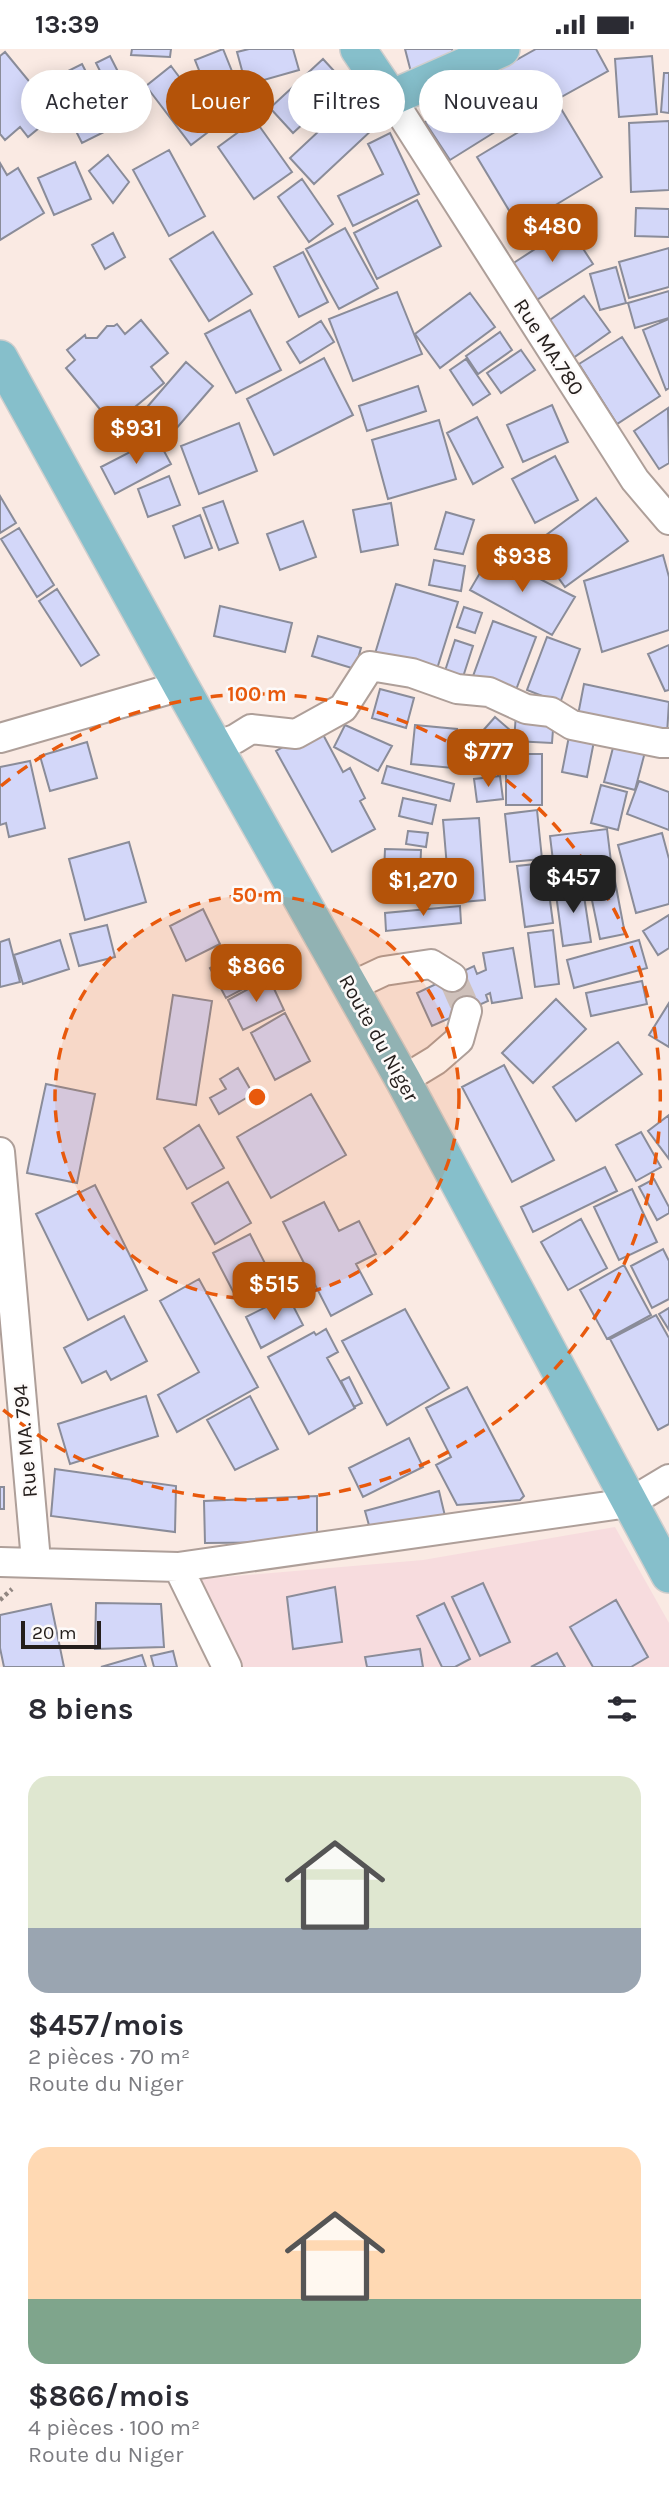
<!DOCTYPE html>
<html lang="fr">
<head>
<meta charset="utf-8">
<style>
	body { margin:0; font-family:Karla,sans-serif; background:#f7f7f7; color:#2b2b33; height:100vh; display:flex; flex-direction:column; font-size:26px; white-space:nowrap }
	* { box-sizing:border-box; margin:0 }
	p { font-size:23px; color:#7c7c81 }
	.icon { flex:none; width:38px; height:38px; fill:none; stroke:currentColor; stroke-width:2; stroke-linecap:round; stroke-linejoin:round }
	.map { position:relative; height:1618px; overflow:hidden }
	.sheet { display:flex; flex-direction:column; background:#fff; flex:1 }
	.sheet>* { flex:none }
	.banner { position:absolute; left:21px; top:21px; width:628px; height:63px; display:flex; gap:14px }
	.scale { position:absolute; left:21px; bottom:18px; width:80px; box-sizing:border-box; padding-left:7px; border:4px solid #241e1c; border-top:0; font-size:19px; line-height:24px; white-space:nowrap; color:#241e1c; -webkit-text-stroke:5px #fdfaf9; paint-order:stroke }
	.price { position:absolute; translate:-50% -60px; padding:0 16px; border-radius:14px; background:#b45309; color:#fff; font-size:23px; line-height:46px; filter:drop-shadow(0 2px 4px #0008) }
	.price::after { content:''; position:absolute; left:50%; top:42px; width:21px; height:16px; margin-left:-10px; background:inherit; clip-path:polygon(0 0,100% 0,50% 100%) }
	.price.current { background:#222; color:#fff }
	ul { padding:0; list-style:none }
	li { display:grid; align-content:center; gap:14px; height:371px; padding:0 28px }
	li span { display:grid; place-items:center; height:217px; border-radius:21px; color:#555 }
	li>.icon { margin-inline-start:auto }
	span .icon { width:126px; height:126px; fill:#fffc; stroke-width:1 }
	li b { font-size:30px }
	h2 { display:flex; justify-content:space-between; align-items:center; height:84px; padding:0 28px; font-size:30px }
	.chip { padding:0 24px; border-radius:32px; background:#fff; box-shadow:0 4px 18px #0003; font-size:24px; line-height:63px }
	.chip.current { background:#b45309; color:#fff }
	.status { display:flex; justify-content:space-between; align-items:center; height:49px; padding:0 35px; background:#fff; direction:ltr }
	.status svg { height:19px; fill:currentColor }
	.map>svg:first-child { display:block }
</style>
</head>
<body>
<div class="status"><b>13:39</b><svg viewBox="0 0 49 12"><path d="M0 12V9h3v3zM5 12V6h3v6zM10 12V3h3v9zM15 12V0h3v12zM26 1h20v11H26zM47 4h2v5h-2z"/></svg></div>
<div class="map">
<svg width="669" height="1618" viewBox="0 0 669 1618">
	<rect width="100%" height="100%" fill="#faeae3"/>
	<!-- commercial -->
	<path fill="#f7dcde" d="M615,1478L669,1574V1618H232L189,1531L423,1511Z"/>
	<!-- building -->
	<path fill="#d3d7f9" stroke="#8a8c99" stroke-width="2" d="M132,0H171L170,8L131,6Z
		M223,0L248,62L220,74L195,11Z
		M249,0H293L299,21L246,36L237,3Z
		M405,0H452L456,14L412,27Z
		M536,0H596L608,22L518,72L493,24Z
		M5,3L56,65L28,88L20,78L5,91L0,85V7Z
		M110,7L139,64L125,72L96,14Z
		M652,7L657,65L619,68L615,10Z
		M323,10L346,35L293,84L270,59Z
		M82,15L114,78L82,94L50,31Z
		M171,17L216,77L191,96L146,37Z
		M664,24H669V64L661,63Z
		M474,42L498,81L450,111L425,73Z
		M350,53L374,79L314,135L290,109Z
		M560,58L602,128L519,178L477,108Z
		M255,71L292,123L254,150L218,98Z
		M669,72V141L631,143L629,74Z
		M390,84L419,145L353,177L338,147L383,125L368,95Z
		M169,101L205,167L169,187L133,121Z
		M108,106L129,133L113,154L89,122Z
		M75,113L91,150L54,166L38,129Z
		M0,114L7,126L18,119L44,164L0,191Z
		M302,130L333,175L309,193L278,148Z
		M417,151L441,197L377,230L354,184Z
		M636,159L669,160V188L635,187Z
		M569,178L593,215L535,252L512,215Z
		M345,179L378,239L339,260L306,200Z
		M213,183L252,245L209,272L170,210Z
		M113,184L125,208L105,220L92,196Z
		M669,199V238L629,249L619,213Z
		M303,203L328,253L299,268L274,218Z
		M616,218L626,254L600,261L590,225Z
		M669,242V269L635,279L628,254Z
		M397,243L422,305L353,332L329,270Z
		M470,244L495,278L440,319L415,285Z
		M584,247L610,283L566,314L540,278Z
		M250,261L281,321L236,344L205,285Z
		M669,270V339L666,341L643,281Z
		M141,271L168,304L151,318L164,334L113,376L66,319L75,311L67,301L85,286L86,289H97L107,277H114L117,275L125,285Z
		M321,272L334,293L300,314L287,293Z
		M500,283L512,301L478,325L466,307Z
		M622,288L660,347L617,375L579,315Z
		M521,301L535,321L501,344L487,324Z
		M324,309L353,366L274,406L247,350Z
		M466,310L490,345L473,356L450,321Z
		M186,313L213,337L175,381L148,357Z
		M418,337L426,362L367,382L359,357Z
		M552,356L568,393L523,413L507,376Z
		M668,359L669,414L659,420L634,382Z
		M477,368L503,418L473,435L447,384Z
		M439,371L456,430L388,450L372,391Z
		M239,374L257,422L199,445L181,397Z
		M157,389L171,415L115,445L101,418Z
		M555,407L578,451L535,474L512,430Z
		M169,427L180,456L148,468L138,440Z
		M0,447L16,474L0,484Z
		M596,449L628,492L565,538L534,495Z
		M223,452L238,494L219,501L203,459Z
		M391,454L398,496L361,503L353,461Z
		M446,463L474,471L463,505L435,500Z
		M200,466L212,499L185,509L173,477Z
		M303,472L316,508L280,521L267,485Z
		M19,479L54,536L37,548L1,490Z
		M491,505L575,548L552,586L470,541Z
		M663,506L669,528V581L602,603L584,532Z
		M434,511L465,517L461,542L429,536Z
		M396,535L458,553L436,623L374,608Z
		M57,540L99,606L81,617L39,552Z
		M220,557L292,574L285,603L214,587Z
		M464,558L482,564L475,584L457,578Z
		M493,572L536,588L514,646L472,630Z
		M318,587L361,599L355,620L312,607Z
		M547,588L580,600L560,654L527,641Z
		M455,591L473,597L462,631L444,625Z
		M669,596V641L665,642L648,605Z
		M584,635L669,653L667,685L578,666Z
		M380,640L414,649L406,679L372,669Z
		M516,665L554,667L552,694L514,692Z
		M495,668L510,681L480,715L465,702Z
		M345,676L392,697L378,722L334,698Z
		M415,676L457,680L453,719L411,715Z
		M571,677L596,682L587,728L562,723Z
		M319,678L343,723L350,719L365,749L360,752L375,780L332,803L276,702Z
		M87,693L97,729L50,742L40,707Z
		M614,695L645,703L635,741L604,733Z
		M506,705H542V756H506Z
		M30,712L45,779L9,788L6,774L0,776V718Z
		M387,717L454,735L450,752L382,734Z
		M500,727L503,750L477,753L474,730Z
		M639,732L669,743V781L627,765Z
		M601,736L627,743L618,781L591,774Z
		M403,749L436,756L432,775L399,767Z
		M537,761L542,810L510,813L505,765Z
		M479,769L485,851L450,854L443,771Z
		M607,780L612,821L555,828L550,787Z
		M408,782L428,784L426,798L406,795Z
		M662,784L669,810V855L636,864L618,796Z
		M129,793L146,853L85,871L69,810Z
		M385,800L421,801L419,850L383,849Z
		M545,814L553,874L525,878L517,817Z
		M614,827L625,885L600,890L588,832Z
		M582,834L591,893L563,897L555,838Z
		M460,857L461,874L386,882L385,864Z
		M203,860L220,895L186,912L170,877Z
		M669,866V899L658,906L643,882Z
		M107,876L115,908L79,917L70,885Z
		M553,881L559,935L535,938L528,884Z
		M9,890L20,933L0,938V893Z
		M60,891L69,920L23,935L14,906Z
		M639,891L647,919L574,939L567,911Z
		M247,897L264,929L226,949L210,919Z
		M513,899L522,949L492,954L490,944L486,946L488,952L432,977L417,944L474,917L477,925L486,921L483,904Z
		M269,929L284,961L243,981L228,951Z
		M642,932L647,955L591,967L586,944Z
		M173,946L212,952L196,1056L157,1050Z
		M556,950L586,980L533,1034L502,1004Z
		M669,954V998L649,986Z
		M285,964L310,1012L275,1031L251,984Z
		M618,993L642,1025L576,1072L553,1038Z
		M504,1016L554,1111L512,1133L462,1038Z
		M238,1019L253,1045L219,1065L210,1049L226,1040L220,1030Z
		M46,1035L95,1045L77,1134L27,1124Z
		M311,1045L346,1106L271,1149L237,1088Z
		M669,1066V1110L648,1082Z
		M199,1076L224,1119L187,1140L164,1099Z
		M641,1083L661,1118L636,1132L616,1096Z
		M605,1118L617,1142L533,1183L521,1158Z
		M654,1130L669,1158V1164L657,1171L639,1138Z
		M228,1133L251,1174L215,1195L192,1154Z
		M95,1136L147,1241L88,1271L36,1165Z
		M632,1140L657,1193L619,1211L594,1158Z
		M324,1153L339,1182L359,1172L376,1205L356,1215L372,1245L331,1267L283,1173Z
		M581,1170L607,1219L568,1241L541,1193Z
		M250,1185L274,1232L237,1250L213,1204Z
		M663,1200L669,1212V1250L652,1259L631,1217Z
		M624,1216L651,1266L607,1290L580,1241Z
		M199,1230L258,1338L177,1383L158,1346L199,1323L160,1252Z
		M288,1247L303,1276L261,1299L246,1268Z
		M669,1259V1281L659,1265Z
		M405,1260L449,1339L387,1376L342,1292Z
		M656,1266L669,1289V1375L658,1381L610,1290Z
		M124,1267L147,1312L111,1331L106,1322L82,1334L64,1299Z
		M326,1280L338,1303L327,1309L355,1359L309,1385L268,1308L314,1283L316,1286Z
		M349,1328L362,1354L354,1358L341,1332Z
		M467,1338L524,1447L520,1451L457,1456L436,1416L451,1408L426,1359Z
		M146,1347L158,1387L70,1415L58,1375Z
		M250,1347L278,1400L235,1421L207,1371Z
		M409,1389L423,1418L363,1448L349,1419Z
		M55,1420L176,1437L175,1483L51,1467Z
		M0,1438H4V1460H0Z
		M439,1442L445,1467L372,1487L365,1462Z
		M317,1447V1493L205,1494L204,1452Z
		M483,1534L510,1593L480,1607L452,1548Z
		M335,1538L342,1593L293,1600L287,1548Z
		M616,1551L648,1608L631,1618H593L570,1578Z
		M96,1554L161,1555L164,1598L95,1600Z
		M444,1554L470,1610L455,1618H442L417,1567Z
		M51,1555L64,1618H4L0,1599V1566Z
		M420,1600L423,1618H367L365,1608Z
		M173,1602L177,1618H154L151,1607Z
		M557,1604L565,1618H531Z
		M142,1606L146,1618H101Z"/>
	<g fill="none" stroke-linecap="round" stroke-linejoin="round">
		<!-- minor-tunnel -->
		<path stroke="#cfc1bb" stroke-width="28" stroke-dasharray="28 14" stroke-linecap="butt" d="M452,928L467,962"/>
		<!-- minor casing -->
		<g stroke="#ae9f99" stroke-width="32">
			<path id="minor" d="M391,49L635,431L669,471
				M0,689L181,637
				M215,697L235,690L251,680L296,685L343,659L370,617L412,624L457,640L489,643L526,660L551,663L572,676L661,694H669
				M350,938L384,922L431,915L452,928
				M403,1031L436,1011L459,991L467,962
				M0,1103L36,1512
				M0,1513L178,1518L629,1454L669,1430
				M178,1518L227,1618"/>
		</g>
		<!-- major casing -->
		<g stroke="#cfcecd" stroke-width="38">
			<path id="major" d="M358,0L391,49L502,0
				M0,309L181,637L403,1031L669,1526"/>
		</g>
		<!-- path -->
		<path stroke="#918681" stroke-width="4.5" stroke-dasharray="3.5 3.5" stroke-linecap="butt" d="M0,1551L12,1540"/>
		<!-- minor -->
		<use href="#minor" stroke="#fff" stroke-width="28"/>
		<!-- major -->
		<use href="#major" stroke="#86bfcb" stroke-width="35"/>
	</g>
	<!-- distance rings -->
	<circle cx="257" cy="1048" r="202" fill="#e8590c" fill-opacity=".12"/>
	<g fill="none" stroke="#e8590c" stroke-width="3.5" stroke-dasharray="12 9">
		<circle cx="257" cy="1048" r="202"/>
		<path d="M1 737A403 403 0 1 1 1 1359"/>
	</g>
	<g text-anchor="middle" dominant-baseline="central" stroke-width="5" stroke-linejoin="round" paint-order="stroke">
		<!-- street labels -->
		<g font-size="21" fill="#241e1c" stroke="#fdfaf9">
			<text transform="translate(549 298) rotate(57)">Rue MA.780</text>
			<text transform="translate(379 989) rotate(61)">Route du Niger</text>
			<text transform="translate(25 1392) rotate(-95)">Rue MA. 794</text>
		</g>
	</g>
	<circle cx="257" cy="1048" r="10" fill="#e8590c" stroke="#fdfaf9" stroke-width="3.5"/>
	<g font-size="21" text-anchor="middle" font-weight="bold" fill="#e8590c" stroke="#fdfaf9" stroke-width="5" stroke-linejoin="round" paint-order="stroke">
		<text x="257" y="652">100 m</text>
		<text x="257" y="853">50 m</text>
	</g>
</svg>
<div class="scale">20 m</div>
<b class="price" style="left:552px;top:215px">$480</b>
<b class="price" style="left:136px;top:417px">$931</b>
<b class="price" style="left:522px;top:545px">$938</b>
<b class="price" style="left:488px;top:740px">$777</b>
<b class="price current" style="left:573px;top:866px">$457</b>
<b class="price" style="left:423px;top:869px">$1,270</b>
<b class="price" style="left:256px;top:955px">$866</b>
<b class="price" style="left:274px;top:1273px">$515</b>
<div class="banner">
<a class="chip">Acheter</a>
<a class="chip current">Louer</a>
<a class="chip">Filtres</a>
<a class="chip">Nouveau</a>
</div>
</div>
<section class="sheet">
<h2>8 biens<svg class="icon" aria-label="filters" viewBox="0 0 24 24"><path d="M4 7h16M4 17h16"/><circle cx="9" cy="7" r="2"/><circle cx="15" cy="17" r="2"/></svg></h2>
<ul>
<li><span style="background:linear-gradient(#dfe7d0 70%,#9aa5b1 0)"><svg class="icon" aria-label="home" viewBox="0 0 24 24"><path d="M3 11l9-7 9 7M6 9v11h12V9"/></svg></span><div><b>$457/mois</b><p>2 pièces · 70 m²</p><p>Route du Niger</p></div></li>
<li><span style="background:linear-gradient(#ffd9b3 70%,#7fa58c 0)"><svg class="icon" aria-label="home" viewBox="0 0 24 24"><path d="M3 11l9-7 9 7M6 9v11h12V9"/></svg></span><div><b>$866/mois</b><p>4 pièces · 100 m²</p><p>Route du Niger</p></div></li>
</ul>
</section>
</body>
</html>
